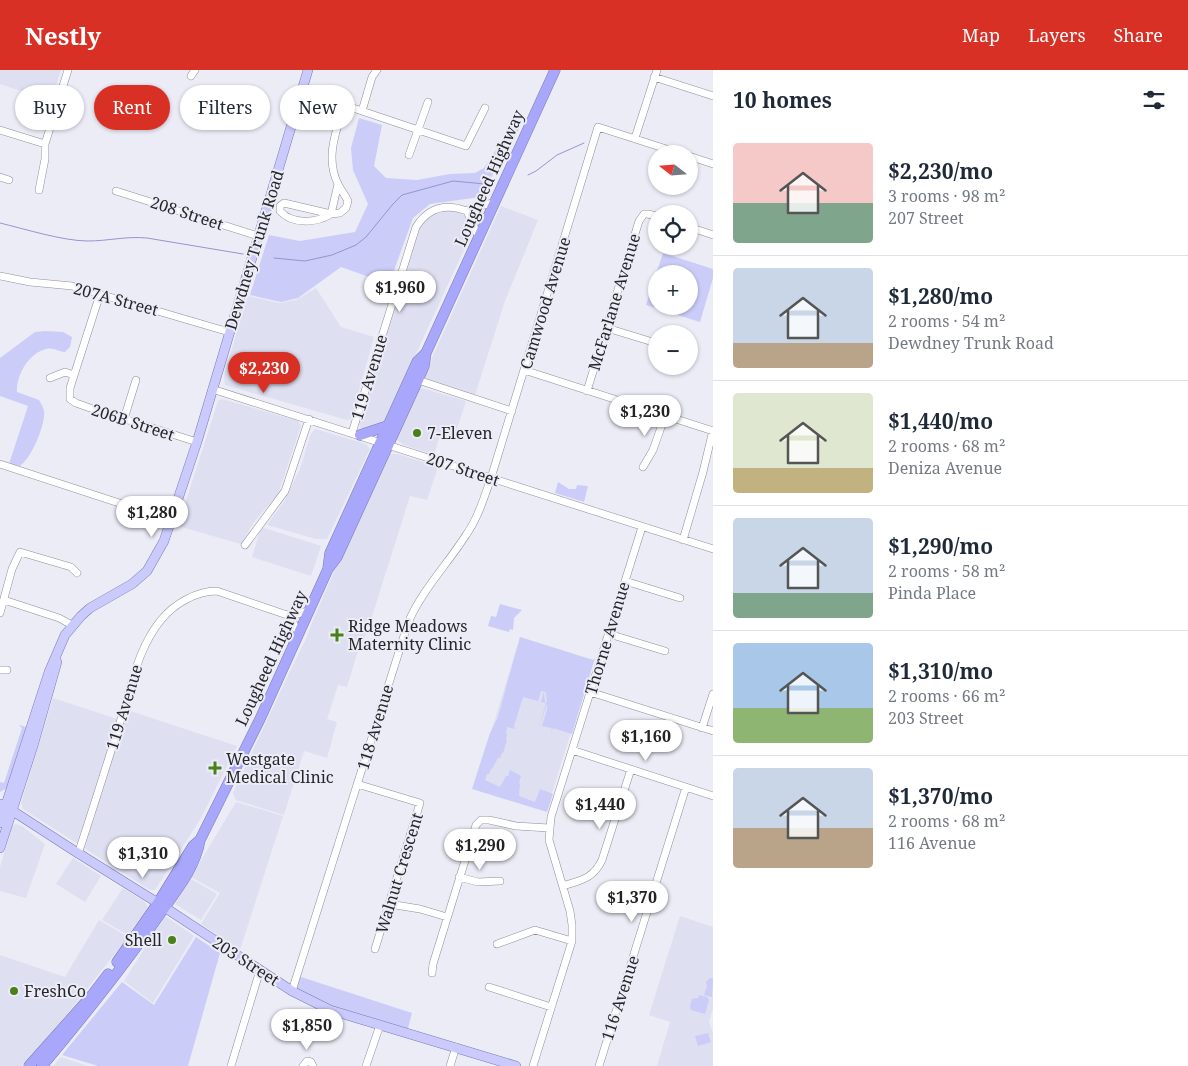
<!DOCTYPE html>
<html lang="en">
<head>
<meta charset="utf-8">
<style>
	body { margin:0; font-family:"Noto Serif",serif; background:#f6f6f7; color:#1f2937; height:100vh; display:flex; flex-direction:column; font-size:19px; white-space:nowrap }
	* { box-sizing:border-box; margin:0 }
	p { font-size:16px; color:#747a83 }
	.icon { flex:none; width:28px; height:28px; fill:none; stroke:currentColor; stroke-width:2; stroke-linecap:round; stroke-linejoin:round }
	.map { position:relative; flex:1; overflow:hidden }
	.details { display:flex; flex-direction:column; background:#fff; width:475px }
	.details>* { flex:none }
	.guide { position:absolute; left:15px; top:15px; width:475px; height:45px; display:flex; gap:10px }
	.needle { width:32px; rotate:287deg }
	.fabs { position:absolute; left:648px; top:75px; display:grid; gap:10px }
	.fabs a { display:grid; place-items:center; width:50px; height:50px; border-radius:50%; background:#fff; box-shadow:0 1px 4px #0004; font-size:25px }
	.price { position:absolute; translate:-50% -42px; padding:0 11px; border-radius:18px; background:#fff; color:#222; font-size:16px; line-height:32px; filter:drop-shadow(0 1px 2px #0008) }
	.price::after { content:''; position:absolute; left:50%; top:30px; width:15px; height:11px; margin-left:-8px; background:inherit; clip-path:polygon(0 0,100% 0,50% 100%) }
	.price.on { background:#d93025; color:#fff }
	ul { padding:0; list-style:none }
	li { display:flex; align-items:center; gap:15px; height:125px; padding:0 20px }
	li+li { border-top:1px solid #e0e1e3 }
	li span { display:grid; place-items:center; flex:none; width:140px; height:100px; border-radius:5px; color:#555 }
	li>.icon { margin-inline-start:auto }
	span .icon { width:60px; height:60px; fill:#fffc; stroke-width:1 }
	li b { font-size:21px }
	h2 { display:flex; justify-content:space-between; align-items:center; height:60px; padding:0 20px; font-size:21px }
	.pill { padding:0 18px; border-radius:22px; background:#fff; box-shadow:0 1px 4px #0004; font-size:18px; line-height:45px }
	.pill.on { background:#d93025; color:#fff }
	header { display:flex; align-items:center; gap:30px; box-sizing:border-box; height:70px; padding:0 25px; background:#d93025; color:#fff }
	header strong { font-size:24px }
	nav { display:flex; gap:28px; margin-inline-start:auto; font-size:18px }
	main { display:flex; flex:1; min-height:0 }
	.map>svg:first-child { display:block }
</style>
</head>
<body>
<header>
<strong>Nestly</strong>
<nav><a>Map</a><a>Layers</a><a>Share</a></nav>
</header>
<main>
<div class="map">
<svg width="713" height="996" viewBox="0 0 713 996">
	<rect width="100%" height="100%" fill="#ececf7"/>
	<!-- built -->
	<path fill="#dedff1" d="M0,0H61L51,31L0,14Z
		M501,136L538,150L505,231L475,325L430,311L426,308L425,303Z
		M444,140L454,141L466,146L471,156L469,169L385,351L364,360L360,358L359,353L417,162L428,147L437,142Z
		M316,218L341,257L374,267L351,349L347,350L225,315L224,304L248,226L279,233L296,230Z
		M421,318L466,331L456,362L442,358L434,385L404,375L397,370L396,366L418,320Z
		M222,329L298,351L301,356L278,424L254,452L241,474L178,456L218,331Z
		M315,359L366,374L370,379L327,469H316L267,455L285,430L300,399L310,366Z
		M392,384H398L438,397L427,430L410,426L375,537L364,569L361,571L347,617L338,615L327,649L337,652L327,688L304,681L284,745L236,730L233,723L291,599L307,567L313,550L348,470L389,385Z
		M261,457L321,476L311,506L252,487Z
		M520,567L593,590L547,740L474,718Z
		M53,628L123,651L127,640L237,676L201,748L155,820H150L23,739L21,733Z
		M236,732L283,746L240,880L201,854L220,823L191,807Z
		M16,754L22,756L45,774L26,828L0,821V797L12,756Z
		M73,788L101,806L85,832L56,814Z
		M191,809L217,824L201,850L175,834Z
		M123,818L144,831L148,837L128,865L102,850Z
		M165,846L194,866L153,933L124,911Z
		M680,846L713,857V938L709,952L713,963V996H657L670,952L649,945Z
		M99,850L128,867L67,944L32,985L21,996H0V885L65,907Z
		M61,987L88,996H53Z"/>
	<!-- green -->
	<path fill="#cbccf8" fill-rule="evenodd" d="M359,48L382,55L374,96L386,108L417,110L450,104L475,103L484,98L512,56L519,59L480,127L430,134L413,148L389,214L341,197L298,228L281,232L250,225L269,165L300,171L355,162L368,134L353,100L351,78Z
		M663,183L713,199V208L700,252L646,235ZM656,204H689V236H656Z
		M45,261L63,262L72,267L70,277L65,282C59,282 53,277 46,279C29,283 16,305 17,322L39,330C41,333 43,337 44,341C46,354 31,389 20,396L9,394L28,336L0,326V288L35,262Z
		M558,412L569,419H576L577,415L588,416L584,432L555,423Z
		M500,534L522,540L514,548L513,560L510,559L509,562L488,556L491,546L496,547Z
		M520,567L593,590L595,588L572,664L553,658L551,663L552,658L542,656L547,640V633L538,660L546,633L541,632L544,622L545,632H547L546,622L541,621L538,631L523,627L514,656L515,659L507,657L506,663L507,664L506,670H507L503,683H502L500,688H498L492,699H491L489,704H487L485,710L500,717L506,706H508L510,700L521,706L519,713L520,714L519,726L535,732L540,719L553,724L547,742L472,719L490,663L498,647Z
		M19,655L26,657L7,718L0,722V712L4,713L22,658Z
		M196,867L220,883L188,996H98L62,985L122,912L154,935Z
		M298,906L412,943L407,962L380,955L292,921Z
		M710,908L713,909L712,927L704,925L707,916L706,912Z
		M699,925L707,927L709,930L705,944L691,940L690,936L692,929L698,928Z
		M708,963L711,972L698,976L695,966Z"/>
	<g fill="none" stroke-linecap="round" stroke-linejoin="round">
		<!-- stream -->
		<path stroke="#9595ce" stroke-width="1" d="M528,105L536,101L557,85L584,73
			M0,153C25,159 63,171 88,171C108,171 126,166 147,168L243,184
			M274,188L305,191L332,185L356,175L366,167L393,134L402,125L453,111L485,114"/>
		<!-- minor casing -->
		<g stroke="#8e8e98" stroke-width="8">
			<path id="minor" d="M191,6L195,0
				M654,7L713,26
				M302,22L344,35L466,76L485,38
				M362,41L372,7L377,0
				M0,60L45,74
				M635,68L657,0
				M409,85L428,32
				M689,86L713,94
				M0,107L9,110
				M338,114L331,144C317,153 292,155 280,141V136L284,133L331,144L340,143L346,138L348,131C345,125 341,120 338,114C325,88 336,61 344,35
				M39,120L45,89V74L68,0
				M116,121L258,166
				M467,140L495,132
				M467,141L479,168
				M689,157L713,165
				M0,206L30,212L72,216L229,262
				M100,224L70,318V329L76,333L90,338L197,372
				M607,258L656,273
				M524,300L713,361
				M50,308L65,302L74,305
				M418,310L512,341
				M212,319L713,479
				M587,321L639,151L644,144H648L656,146
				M124,349L136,310
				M352,363L416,157C435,127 461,137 487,149
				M0,394L171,450
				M643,397L653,380L665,346
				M683,470L703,402L713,360
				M245,475L285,421L309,349
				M625,511L680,528
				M4,530L59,548L72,555
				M0,543L12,499L20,482L71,497L77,503
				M287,545L292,550L299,565
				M609,564L665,581
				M0,600H7
				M590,622L713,661
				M702,658L713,624
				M572,680L713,726
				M357,714L420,733L375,879
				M78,784C93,739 107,694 121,649C132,614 138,578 161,550C174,534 196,521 217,521L287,545H295L310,540
				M459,807L478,812L500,811
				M563,816C581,810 593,809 602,790L631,699
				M389,834L420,839L447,847
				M497,874L535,860L572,871
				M432,903L433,894L476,755L481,750H489L516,756L549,758
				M489,917L551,937
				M292,921L408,553C422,520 447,495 466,465C478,448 484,428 491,408L598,57L682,84
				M231,996L260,900
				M303,996L307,991L311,992L313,996
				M366,996L380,955
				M450,996L456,977
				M533,996L572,871V855L570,841L549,770L551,747L642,457
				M599,996L686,717"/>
		</g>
		<!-- major casing -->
		<g stroke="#7a7ab2" stroke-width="10">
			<path id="major" d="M2,734L73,780L158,833L292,921L330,940L516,996
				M0,753L49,602L65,565L81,546L90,538L132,514L147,501L164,471L197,372L308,0
				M0,778L33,676L57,592"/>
		</g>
		<!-- highway casing -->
		<g stroke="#7a7ab2" stroke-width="11">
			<path id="highway" d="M360,365L387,356
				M328,498L330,483L417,292L426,283
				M117,892L158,833L193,776L200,770
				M29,996L92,925L108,904
				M42,996C84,946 125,895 162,841C177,820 196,796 200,770L260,649L328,499L337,487L418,310L424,296L426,283L555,0"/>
		</g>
		<!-- minor -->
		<use href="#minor" stroke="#fff" stroke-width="7"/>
		<!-- major -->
		<use href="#major" stroke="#cbcafd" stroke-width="9"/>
		<!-- highway -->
		<use href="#highway" stroke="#a8a7fb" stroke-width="10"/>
	</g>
	<!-- markers -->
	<g fill="#498017" stroke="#ececf7" stroke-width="2">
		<circle cx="417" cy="363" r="5"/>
		<path d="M334.5 557.5h5v5h5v5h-5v5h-5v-5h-5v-5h5z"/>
		<path d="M212.5 690.5h5v5h5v5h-5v5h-5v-5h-5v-5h5z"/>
		<circle cx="172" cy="870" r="5"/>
		<circle cx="14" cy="921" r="5"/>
	</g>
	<g text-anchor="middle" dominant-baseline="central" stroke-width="4" stroke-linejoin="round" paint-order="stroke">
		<!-- street labels -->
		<g font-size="16" fill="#26262a" stroke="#ececf7">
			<text transform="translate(489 108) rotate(-66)">Lougheed Highway</text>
			<text transform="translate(187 143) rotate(18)">208 Street</text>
			<text transform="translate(254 180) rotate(-73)">Dewdney Trunk Road</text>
			<text transform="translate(116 229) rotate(15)">207A Street</text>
			<text transform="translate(614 232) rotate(-73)">McFarlane Avenue</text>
			<text transform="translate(545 233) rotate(-73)">Camwood Avenue</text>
			<text transform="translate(369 307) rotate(-73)">119 Avenue</text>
			<text transform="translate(133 352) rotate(18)">206B Street</text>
			<text transform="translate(463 399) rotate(18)">207 Street</text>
			<text transform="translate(607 568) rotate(-73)">Thorne Avenue</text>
			<text transform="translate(271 588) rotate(-65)">Lougheed Highway</text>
			<text transform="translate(124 637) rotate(-73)">119 Avenue</text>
			<text transform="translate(375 657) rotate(-73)">118 Avenue</text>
			<text transform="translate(399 803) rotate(-73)">Walnut Crescent</text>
			<text transform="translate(246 891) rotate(33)">203 Street</text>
			<text transform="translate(620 928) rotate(-72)">116 Avenue</text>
		</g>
		<!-- poi labels -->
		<g font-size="16" fill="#26262a" stroke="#ececf7" text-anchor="start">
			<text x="427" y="363">7-Eleven</text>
			<text x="348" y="556">Ridge Meadows<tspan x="348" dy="18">Maternity Clinic</tspan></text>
			<text x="226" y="689">Westgate<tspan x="226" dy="18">Medical Clinic</tspan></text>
			<text x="162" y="870" text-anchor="end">Shell</text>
			<text x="24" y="921">FreshCo</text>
		</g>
	</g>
</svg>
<div class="fabs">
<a><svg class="needle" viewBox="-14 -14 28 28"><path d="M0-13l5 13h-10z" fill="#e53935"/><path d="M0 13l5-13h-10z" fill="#747a83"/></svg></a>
<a><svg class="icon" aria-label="locate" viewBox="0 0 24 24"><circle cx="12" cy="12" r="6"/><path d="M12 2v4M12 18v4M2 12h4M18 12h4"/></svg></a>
<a>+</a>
<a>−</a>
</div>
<b class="price" style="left:400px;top:243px">$1,960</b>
<b class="price on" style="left:264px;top:324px">$2,230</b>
<b class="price" style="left:645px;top:367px">$1,230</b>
<b class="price" style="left:152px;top:468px">$1,280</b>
<b class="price" style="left:646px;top:692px">$1,160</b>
<b class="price" style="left:600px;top:760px">$1,440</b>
<b class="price" style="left:480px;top:801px">$1,290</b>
<b class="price" style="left:143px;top:809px">$1,310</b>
<b class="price" style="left:632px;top:853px">$1,370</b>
<b class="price" style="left:307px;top:981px">$1,850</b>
<div class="guide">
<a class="pill">Buy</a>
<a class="pill on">Rent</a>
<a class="pill">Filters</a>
<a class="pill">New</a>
</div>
</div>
<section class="details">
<h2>10 homes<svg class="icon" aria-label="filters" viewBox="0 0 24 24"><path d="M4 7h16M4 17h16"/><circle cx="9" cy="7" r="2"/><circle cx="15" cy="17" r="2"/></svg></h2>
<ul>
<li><span style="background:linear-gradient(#f6c9c9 60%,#7fa58c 0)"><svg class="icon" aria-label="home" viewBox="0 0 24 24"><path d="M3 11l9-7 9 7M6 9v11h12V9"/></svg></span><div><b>$2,230/mo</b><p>3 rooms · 98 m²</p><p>207 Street</p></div></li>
<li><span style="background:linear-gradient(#c9d6e8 75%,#b9a48a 0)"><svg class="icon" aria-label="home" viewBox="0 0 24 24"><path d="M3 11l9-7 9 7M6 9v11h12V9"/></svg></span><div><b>$1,280/mo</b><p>2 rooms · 54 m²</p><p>Dewdney Trunk Road</p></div></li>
<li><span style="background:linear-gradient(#dfe7d0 75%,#c2b280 0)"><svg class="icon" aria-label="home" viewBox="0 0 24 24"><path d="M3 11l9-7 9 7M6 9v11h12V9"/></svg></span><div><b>$1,440/mo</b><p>2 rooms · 68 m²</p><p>Deniza Avenue</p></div></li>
<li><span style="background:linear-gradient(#c9d6e8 75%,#7fa58c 0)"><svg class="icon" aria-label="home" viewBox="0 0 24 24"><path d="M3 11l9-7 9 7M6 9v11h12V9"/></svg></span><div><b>$1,290/mo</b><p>2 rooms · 58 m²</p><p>Pinda Place</p></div></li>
<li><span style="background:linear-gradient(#a9c7e8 65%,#8fb573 0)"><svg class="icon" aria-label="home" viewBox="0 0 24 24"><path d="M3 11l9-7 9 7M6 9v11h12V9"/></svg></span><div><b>$1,310/mo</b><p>2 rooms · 66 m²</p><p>203 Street</p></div></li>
<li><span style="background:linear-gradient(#c9d6e8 60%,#b9a48a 0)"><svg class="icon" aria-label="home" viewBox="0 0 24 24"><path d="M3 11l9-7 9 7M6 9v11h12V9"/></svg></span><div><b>$1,370/mo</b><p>2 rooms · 68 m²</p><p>116 Avenue</p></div></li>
</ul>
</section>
</main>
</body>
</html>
